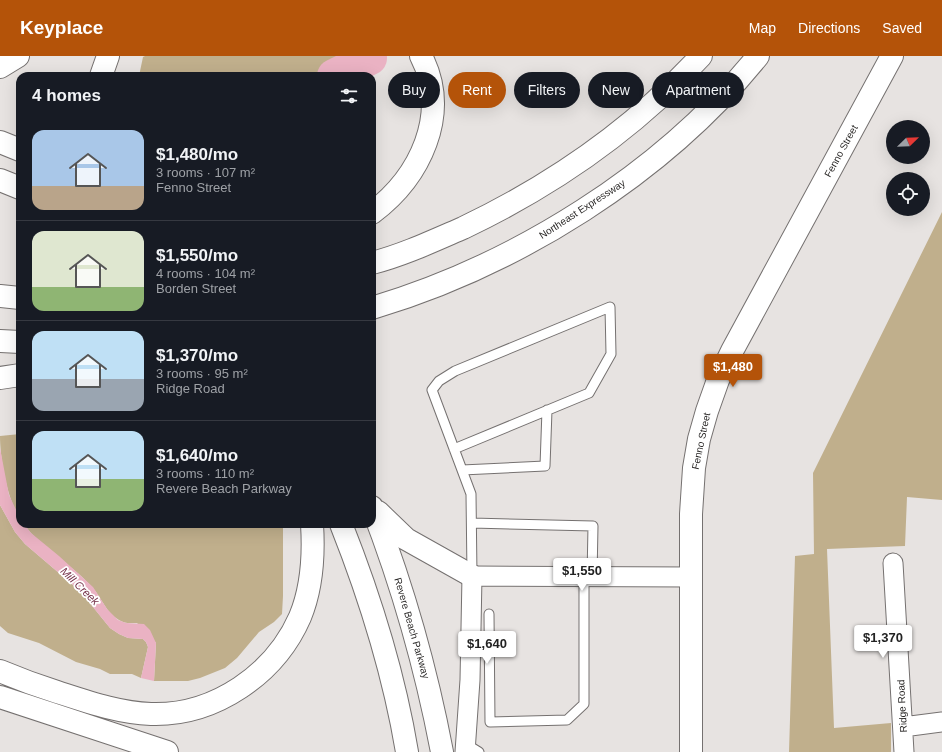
<!DOCTYPE html>
<html lang="en">
<head>
<meta charset="utf-8">
<style>
	body { margin:0; font-family:Helvetica,sans-serif; background:#20242c; color:#f1f3f6; height:100vh; display:flex; flex-direction:column; font-size:15px; white-space:nowrap }
	* { box-sizing:border-box; margin:0 }
	p { font-size:13px; color:#9ea1a6 }
	.icon { flex:none; width:22px; height:22px; fill:none; stroke:currentColor; stroke-width:2; stroke-linecap:round; stroke-linejoin:round }
	.map { position:relative; flex:1; overflow:hidden }
	.details { position:absolute; left:16px; top:16px; width:360px; height:456px; display:flex; flex-direction:column; background:#171b24; border-radius:12px; box-shadow:0 4px 16px #0002 }
	.details>* { flex:none }
	.banner { position:absolute; left:388px; top:16px; width:380px; height:36px; display:flex; gap:8px }
	.needle { width:26px; rotate:67deg }
	.controls { position:absolute; left:886px; top:64px; display:grid; gap:8px }
	.controls a { display:grid; place-items:center; width:44px; height:44px; border-radius:50%; background:#171b24; box-shadow:0 4px 16px #0002; font-size:20px }
	.price { position:absolute; translate:-50% -34px; padding:0 9px; border-radius:4px; background:#fff; color:#222; font-size:13px; line-height:26px; filter:drop-shadow(0 1px 2px #0008) }
	.price::after { content:''; position:absolute; left:50%; top:24px; width:12px; height:9px; margin-left:-6px; background:inherit; clip-path:polygon(0 0,100% 0,50% 100%) }
	.price.active { background:#b45309; color:#fff }
	ul { padding:0; list-style:none }
	li { display:flex; align-items:center; gap:12px; height:100px; padding:0 16px }
	li+li { border-top:1px solid #363941 }
	li span { display:grid; place-items:center; flex:none; width:112px; height:80px; border-radius:12px; color:#555 }
	li>.icon { margin-inline-start:auto }
	span .icon { width:48px; height:48px; fill:#fffc; stroke-width:1 }
	li b { font-size:17px }
	h2 { display:flex; justify-content:space-between; align-items:center; height:48px; padding:0 16px; font-size:17px }
	.chip { padding:0 14px; border-radius:18px; background:#171b24; box-shadow:0 4px 16px #0002; font-size:14px; line-height:36px }
	.chip.active { background:#b45309; color:#fff }
	header { display:flex; align-items:center; gap:24px; box-sizing:border-box; height:56px; padding:0 20px; background:#b45309; color:#fff }
	header strong { font-size:19px }
	nav { display:flex; gap:22px; margin-inline-start:auto; font-size:14px }
	.map>svg:first-child { display:block }
</style>
</head>
<body>
<header>
<strong>Keyplace</strong>
<nav><a>Map</a><a>Directions</a><a>Saved</a></nav>
</header>
<div class="map">
<svg width="942" height="696" viewBox="0 0 942 696">
	<rect width="100%" height="100%" fill="#e7e3e1"/>
	<!-- green -->
	<path fill="#c0af8c" d="M145,0H364L367,3L369,20H139L143,1Z
		M942,156V444L907,441L905,490L827,493L834,672L891,667V696H789L795,500L814,498L813,417Z
		M20,378V462C7,443 0,403 0,380Z
		M0,449L15,476L25,488L80,535L110,572L119,578L128,582L143,583L146,586L148,591L141,622L132,618H110L100,613L76,606L39,587L8,577L0,570Z
		M24,468H283V540L282,558L274,566L259,576L237,602L225,612L200,622L188,625H154L156,587L137,567C130,567 125,568 119,564C106,557 102,542 92,531C73,509 40,492 24,468Z"/>
	<!-- water -->
	<path fill="#eab2c3" d="M0,392L9,439L20,462V468H24L31,477L59,500L93,531L107,553L118,564L126,567L144,568L150,574L156,587L154,625L141,622L148,591L146,586L143,583L128,582L119,578L110,572L80,535L25,488L15,476L0,449Z"/>
	<g fill="none" stroke-linecap="round" stroke-linejoin="round">
		<!-- river -->
		<path stroke="#eab2c3" stroke-width="34" d="M334,20L370,2"/>
		<!-- service casing -->
		<g stroke="#757170" stroke-width="11">
			<path id="service" d="M454,393L589,337L611,298L610,251L455,315L439,325L432,334L471,438L472,519
				M462,414L545,410L547,354
				M472,467L593,470L592,521
				M489,558L490,666L567,664L584,648V521
				M466,688L479,696"/>
		</g>
		<!-- minor casing -->
		<g stroke="#757170" stroke-width="21">
			<path id="minor" d="M893,507L904,696
				M903,671L942,666
				M465,696L470,624L472,520L691,521"/>
		</g>
		<!-- tertiary casing -->
		<g stroke="#757170" stroke-width="24">
			<path id="tertiary" d="M691,696V458L694,412L699,383L707,355L718,324L732,295L892,0"/>
		</g>
		<!-- trunk casing -->
		<g stroke="#757170" stroke-width="24">
			<path id="trunk" d="M0,86L20,94
				M0,124L20,132
				M372,451C403,531 426,612 442,696
				M378,456L406,483L472,520
				M341,468C370,541 394,618 407,696"/>
		</g>
		<!-- motorway casing -->
		<g stroke="#757170" stroke-width="24">
			<path id="motorway" d="M0,11L18,0
				M101,20L108,0
				M372,157C420,121 451,58 421,0
				M372,207C403,199 433,185 463,172C551,130 634,73 701,0
				M0,240L20,242
				M372,252C516,209 663,118 758,0
				M0,285L20,286
				M0,322L20,319
				M0,615C19,623 38,630 57,636C88,646 119,657 151,658C215,660 275,618 300,561C312,532 314,499 312,468
				M0,641L167,696"/>
		</g>
		<!-- service -->
		<use href="#service" stroke="#fff" stroke-width="9"/>
		<!-- minor -->
		<use href="#minor" stroke="#fff" stroke-width="19"/>
		<!-- tertiary -->
		<use href="#tertiary" stroke="#fff" stroke-width="22"/>
		<!-- trunk -->
		<use href="#trunk" stroke="#fff" stroke-width="22"/>
		<!-- motorway -->
		<use href="#motorway" stroke="#fff" stroke-width="22"/>
	</g>
	<g text-anchor="middle" dominant-baseline="central" stroke-width="3.5" stroke-linejoin="round" paint-order="stroke">
		<!-- street labels -->
		<g font-size="10" fill="#282625" stroke="#fff">
			<text transform="translate(841 95) rotate(-61)">Fenno Street</text>
			<text transform="translate(582 153) rotate(-33)">Northeast Expressway</text>
			<text transform="translate(701 385) rotate(-78)">Fenno Street</text>
			<text transform="translate(412 572) rotate(74)">Revere Beach Parkway</text>
			<text transform="translate(902 650) rotate(-93)">Ridge Road</text>
		</g>
		<!-- water labels -->
		<g font-size="11" font-style="italic" fill="#76324b" stroke="#fff">
			<text transform="translate(80 530) rotate(44)">Mill Creek</text>
		</g>
	</g>
</svg>
<div class="controls">
<a><svg class="needle" viewBox="-14 -14 28 28"><path d="M0-13l5 13h-10z" fill="#e53935"/><path d="M0 13l5-13h-10z" fill="#9ea1a6"/></svg></a>
<a><svg class="icon" aria-label="locate" viewBox="0 0 24 24"><circle cx="12" cy="12" r="6"/><path d="M12 2v4M12 18v4M2 12h4M18 12h4"/></svg></a>
</div>
<b class="price active" style="left:733px;top:332px">$1,480</b>
<b class="price" style="left:582px;top:536px">$1,550</b>
<b class="price" style="left:883px;top:603px">$1,370</b>
<b class="price" style="left:487px;top:609px">$1,640</b>
<div class="banner">
<a class="chip">Buy</a>
<a class="chip active">Rent</a>
<a class="chip">Filters</a>
<a class="chip">New</a>
<a class="chip">Apartment</a>
</div>
<section class="details">
<h2>4 homes<svg class="icon" aria-label="filters" viewBox="0 0 24 24"><path d="M4 7h16M4 17h16"/><circle cx="9" cy="7" r="2"/><circle cx="15" cy="17" r="2"/></svg></h2>
<ul>
<li><span style="background:linear-gradient(#a9c7e8 70%,#b9a48a 0)"><svg class="icon" aria-label="home" viewBox="0 0 24 24"><path d="M3 11l9-7 9 7M6 9v11h12V9"/></svg></span><div><b>$1,480/mo</b><p>3 rooms · 107 m²</p><p>Fenno Street</p></div></li>
<li><span style="background:linear-gradient(#dfe7d0 70%,#8fb573 0)"><svg class="icon" aria-label="home" viewBox="0 0 24 24"><path d="M3 11l9-7 9 7M6 9v11h12V9"/></svg></span><div><b>$1,550/mo</b><p>4 rooms · 104 m²</p><p>Borden Street</p></div></li>
<li><span style="background:linear-gradient(#bfe0f5 60%,#9aa5b1 0)"><svg class="icon" aria-label="home" viewBox="0 0 24 24"><path d="M3 11l9-7 9 7M6 9v11h12V9"/></svg></span><div><b>$1,370/mo</b><p>3 rooms · 95 m²</p><p>Ridge Road</p></div></li>
<li><span style="background:linear-gradient(#bfe0f5 60%,#8fb573 0)"><svg class="icon" aria-label="home" viewBox="0 0 24 24"><path d="M3 11l9-7 9 7M6 9v11h12V9"/></svg></span><div><b>$1,640/mo</b><p>3 rooms · 110 m²</p><p>Revere Beach Parkway</p></div></li>
</ul>
</section>
</div>
</body>
</html>
